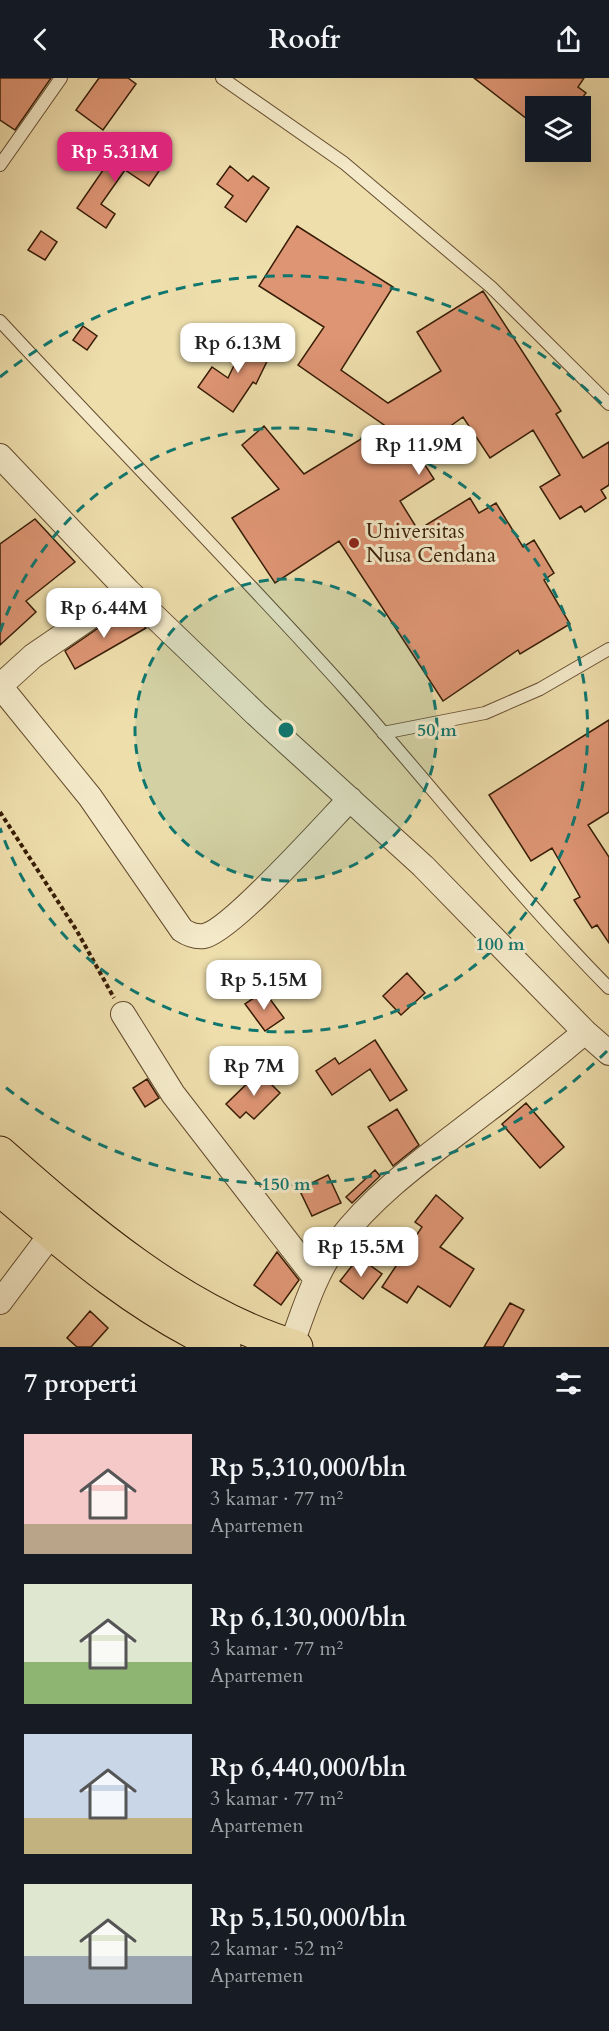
<!DOCTYPE html>
<html lang="id">
<head>
<meta charset="utf-8">
<style>
	body { margin:0; font-family:Cardo,serif; background:#20242c; color:#f1f3f6; height:100vh; display:flex; flex-direction:column; font-size:22px; white-space:nowrap }
	* { box-sizing:border-box; margin:0 }
	p { font-size:20px; color:#9ea1a6 }
	.icon { flex:none; width:33px; height:33px; fill:none; stroke:currentColor; stroke-width:2; stroke-linecap:round; stroke-linejoin:round }
	.map { position:relative; height:1269px; overflow:hidden }
	.panel { display:flex; flex-direction:column; background:#171b24; flex:1 }
	.panel>* { flex:none }
	.controls { position:absolute; left:525px; top:18px; display:grid; gap:12px }
	.controls a { display:grid; place-items:center; width:66px; height:66px; border-radius:0px; background:#171b24; box-shadow:0 6px 24px #0002; font-size:30px }
	.price { position:absolute; translate:-50% -51px; padding:0 14px; border-radius:12px; background:#fff; color:#222; font-size:20px; line-height:39px; filter:drop-shadow(0 2px 3px #0008) }
	.price::after { content:''; position:absolute; left:50%; top:36px; width:18px; height:14px; margin-left:-9px; background:inherit; clip-path:polygon(0 0,100% 0,50% 100%) }
	.price.selected { background:#db2777; color:#fff }
	ul { padding:0; list-style:none }
	li { display:flex; align-items:center; gap:18px; height:150px; padding:0 24px }
	li span { display:grid; place-items:center; flex:none; width:168px; height:120px; border-radius:0px; color:#555 }
	li>.icon { margin-inline-start:auto }
	span .icon { width:72px; height:72px; fill:#fffc; stroke-width:1 }
	li b { font-size:26px }
	h2 { display:flex; justify-content:space-between; align-items:center; height:72px; padding:0 24px; font-size:26px }
	header { display:flex; justify-content:space-between; align-items:center; height:78px; padding:0 24px; background:#171b24; font-size:27px; font-weight:600 }
	.map>svg:first-child { display:block }
</style>
</head>
<body>
<header><svg class="icon" aria-label="back" viewBox="0 0 24 24"><path d="M15 5l-7 7 7 7"/></svg>Roofr<svg class="icon" aria-label="share" viewBox="0 0 24 24"><path d="M12 15V3M7 8l5-5 5 5M5 13v7h14v-7"/></svg></header>
<div class="map">
<svg width="609" height="1269" viewBox="0 0 609 1269">
	<rect width="100%" height="100%" fill="#eedeac"/>
	<filter id="stains"><feTurbulence type="fractalNoise" baseFrequency=".00333" numOctaves="4"/><feColorMatrix values="0 0 0 0 .2 0 0 0 0 .09 0 0 0 0 .02 0 0 0 .5 -.17"/></filter>
	<radialGradient id="worn" r=".72"><stop offset=".6" stop-color="#630" stop-opacity="0"/><stop offset="1" stop-color="#630" stop-opacity=".3"/></radialGradient>
	<!-- building -->
	<path fill="#de9574" stroke="#371c05" stroke-width="1.5" d="M0,0H51L15,52L0,42Z
		M99,0H128L136,6L103,52L76,32Z
		M474,0H584L578,9L586,15L576,28H536V48Z
		M121,66L159,93L149,108L125,92L101,126L115,136L106,150L77,130Z
		M230,88L248,103L253,98L269,110L246,144L225,129L233,118L217,106Z
		M297,148L393,209L341,292L388,325L441,293L417,254L483,213L561,333L556,336L583,380L609,364V407L601,412L606,420L585,434L581,428L560,441L540,409L560,397L533,352L490,380L463,339L416,373L434,401L400,423L418,452L470,420L479,435L496,425L523,469L534,462L554,495L544,502L570,546L520,576L518,572L443,623L339,463L275,505L232,440L279,411L242,367L264,348L304,396L384,347L298,287L324,249L259,208Z
		M41,153L57,164L45,182L28,172Z
		M83,248L97,258L87,272L73,262Z
		M249,256L274,269L256,306L253,304L233,334L198,309L212,289L228,300Z
		M35,441L75,484L26,523L36,534L0,567V466Z
		M126,531L132,541L134,539L146,550L75,591L65,573Z
		M609,642V734L588,747L609,779V865L597,847L592,850L574,822L580,819L552,770L531,783L489,717Z
		M407,895L425,915L401,937L383,918Z
		M264,913L284,940L265,953L245,926Z
		M375,962L407,1012L390,1023L370,991L332,1017L316,993L335,980L339,986Z
		M259,994L280,1015L254,1041L246,1034L240,1040L226,1026Z
		M147,1001L159,1020L145,1029L133,1010Z
		M526,1025L564,1069L540,1090L502,1046Z
		M397,1031L419,1067L393,1088L368,1049Z
		M375,1092L380,1098L352,1125L346,1119Z
		M328,1097L341,1125L312,1138L299,1111Z
		M436,1117L463,1140L440,1169L474,1191L450,1229L418,1208L407,1225L382,1209L422,1149L415,1144Z
		M277,1174L299,1202L281,1227L254,1207Z
		M359,1179L382,1196L363,1221L340,1203Z
		M510,1225L524,1232L503,1269H484Z
		M90,1233L108,1250L91,1269H77L67,1260Z"/>
	<g fill="none" stroke-linecap="round" stroke-linejoin="round">
		<!-- lane casing -->
		<g stroke="#654c2f" stroke-width="14">
			<path id="lane" d="M222,0L344,85L491,209L609,326
				M0,87L61,0
				M0,243C115,367 235,488 348,614C435,712 516,816 609,910
				M383,655L485,635L540,611L609,571"/>
		</g>
		<!-- street casing -->
		<g stroke="#654c2f" stroke-width="26">
			<path id="street" d="M0,378L128,513L256,636L423,788L585,954L609,975
				M0,608L90,719L182,852C188,856 196,859 204,858C231,853 326,746 350,721
				M0,608L33,578L128,513
				M123,936L173,1016L316,1201
				M0,1224L52,1155
				M291,1268C304,1232 315,1195 338,1164C377,1112 435,1073 485,1034C519,1009 552,981 585,954"/>
		</g>
		<!-- highway casing -->
		<g stroke="#371c05" stroke-width="35">
			<path id="highway" d="M0,1075C85,1150 184,1236 296,1269
				M0,1111C69,1170 140,1232 224,1269"/>
		</g>
		<!-- path -->
		<path stroke="#371c05" stroke-width="4" stroke-dasharray="4.5 3" stroke-linecap="butt" d="M0,734L77,853L114,920"/>
		<!-- lane -->
		<use href="#lane" stroke="#f4eac9" stroke-width="12"/>
		<!-- street -->
		<use href="#street" stroke="#f4eac9" stroke-width="24"/>
		<!-- highway -->
		<use href="#highway" stroke="#eedeac" stroke-width="33"/>
	</g>
	<!-- distance rings -->
	<circle cx="286" cy="652" r="151" fill="#0f766e" fill-opacity=".12"/>
	<g fill="none" stroke="#0f766e" stroke-width="3" stroke-dasharray="10 8">
		<circle cx="286" cy="652" r="151"/>
		<path d="M0 554A302 302 0 1 1 0 750"/>
		<path d="M607 973A454 454 0 0 1 0 1005M0 299A454 454 0 0 1 607 331"/>
	</g>
	<!-- markers -->
	<circle fill="#8f2418" stroke="#f4eac9" stroke-width="2" cx="354" cy="465" r="6"/>
	<g text-anchor="middle" dominant-baseline="central" stroke-width="6" stroke-linejoin="round" paint-order="stroke">
		<!-- poi labels -->
		<g font-size="21" fill="#371c05" stroke="#f4eac9" text-anchor="start">
			<text x="366" y="453">Universitas<tspan x="366" dy="24">Nusa Cendana</tspan></text>
		</g>
	</g>
	<circle cx="286" cy="652" r="9" fill="#0f766e" stroke="#f4eac9" stroke-width="3"/>
	<g font-size="18" text-anchor="middle" font-weight="bold" fill="#0f766e" stroke="#f4eac9" stroke-width="6" stroke-linejoin="round" paint-order="stroke">
		<text x="437" y="658">50 m</text>
		<text x="500" y="872">100 m</text>
		<text x="286" y="1112">150 m</text>
	</g>
	<rect width="100%" height="100%" filter="url(#stains)"/>
	<rect width="100%" height="100%" fill="url(#worn)"/>
</svg>
<div class="controls">
<a><svg class="icon" aria-label="layers" viewBox="0 0 24 24"><path d="M12 4l9 5-9 5-9-5zM3 14l9 5 9-5"/></svg></a>
</div>
<b class="price selected" style="left:115px;top:105px">Rp 5.31M</b>
<b class="price" style="left:238px;top:296px">Rp 6.13M</b>
<b class="price" style="left:419px;top:398px">Rp 11.9M</b>
<b class="price" style="left:104px;top:561px">Rp 6.44M</b>
<b class="price" style="left:264px;top:933px">Rp 5.15M</b>
<b class="price" style="left:254px;top:1019px">Rp 7M</b>
<b class="price" style="left:361px;top:1200px">Rp 15.5M</b>
</div>
<section class="panel">
<h2>7 properti<svg class="icon" aria-label="filters" viewBox="0 0 24 24"><path d="M4 7h16M4 17h16"/><circle cx="9" cy="7" r="2"/><circle cx="15" cy="17" r="2"/></svg></h2>
<ul>
<li><span style="background:linear-gradient(#f6c9c9 75%,#b9a48a 0)"><svg class="icon" aria-label="home" viewBox="0 0 24 24"><path d="M3 11l9-7 9 7M6 9v11h12V9"/></svg></span><div><b>Rp 5,310,000/bln</b><p>3 kamar · 77 m²</p><p>Apartemen</p></div></li>
<li><span style="background:linear-gradient(#dfe7d0 65%,#8fb573 0)"><svg class="icon" aria-label="home" viewBox="0 0 24 24"><path d="M3 11l9-7 9 7M6 9v11h12V9"/></svg></span><div><b>Rp 6,130,000/bln</b><p>3 kamar · 77 m²</p><p>Apartemen</p></div></li>
<li><span style="background:linear-gradient(#c9d6e8 70%,#c2b280 0)"><svg class="icon" aria-label="home" viewBox="0 0 24 24"><path d="M3 11l9-7 9 7M6 9v11h12V9"/></svg></span><div><b>Rp 6,440,000/bln</b><p>3 kamar · 77 m²</p><p>Apartemen</p></div></li>
<li><span style="background:linear-gradient(#dfe7d0 60%,#9aa5b1 0)"><svg class="icon" aria-label="home" viewBox="0 0 24 24"><path d="M3 11l9-7 9 7M6 9v11h12V9"/></svg></span><div><b>Rp 5,150,000/bln</b><p>2 kamar · 52 m²</p><p>Apartemen</p></div></li>
</ul>
</section>
</body>
</html>
